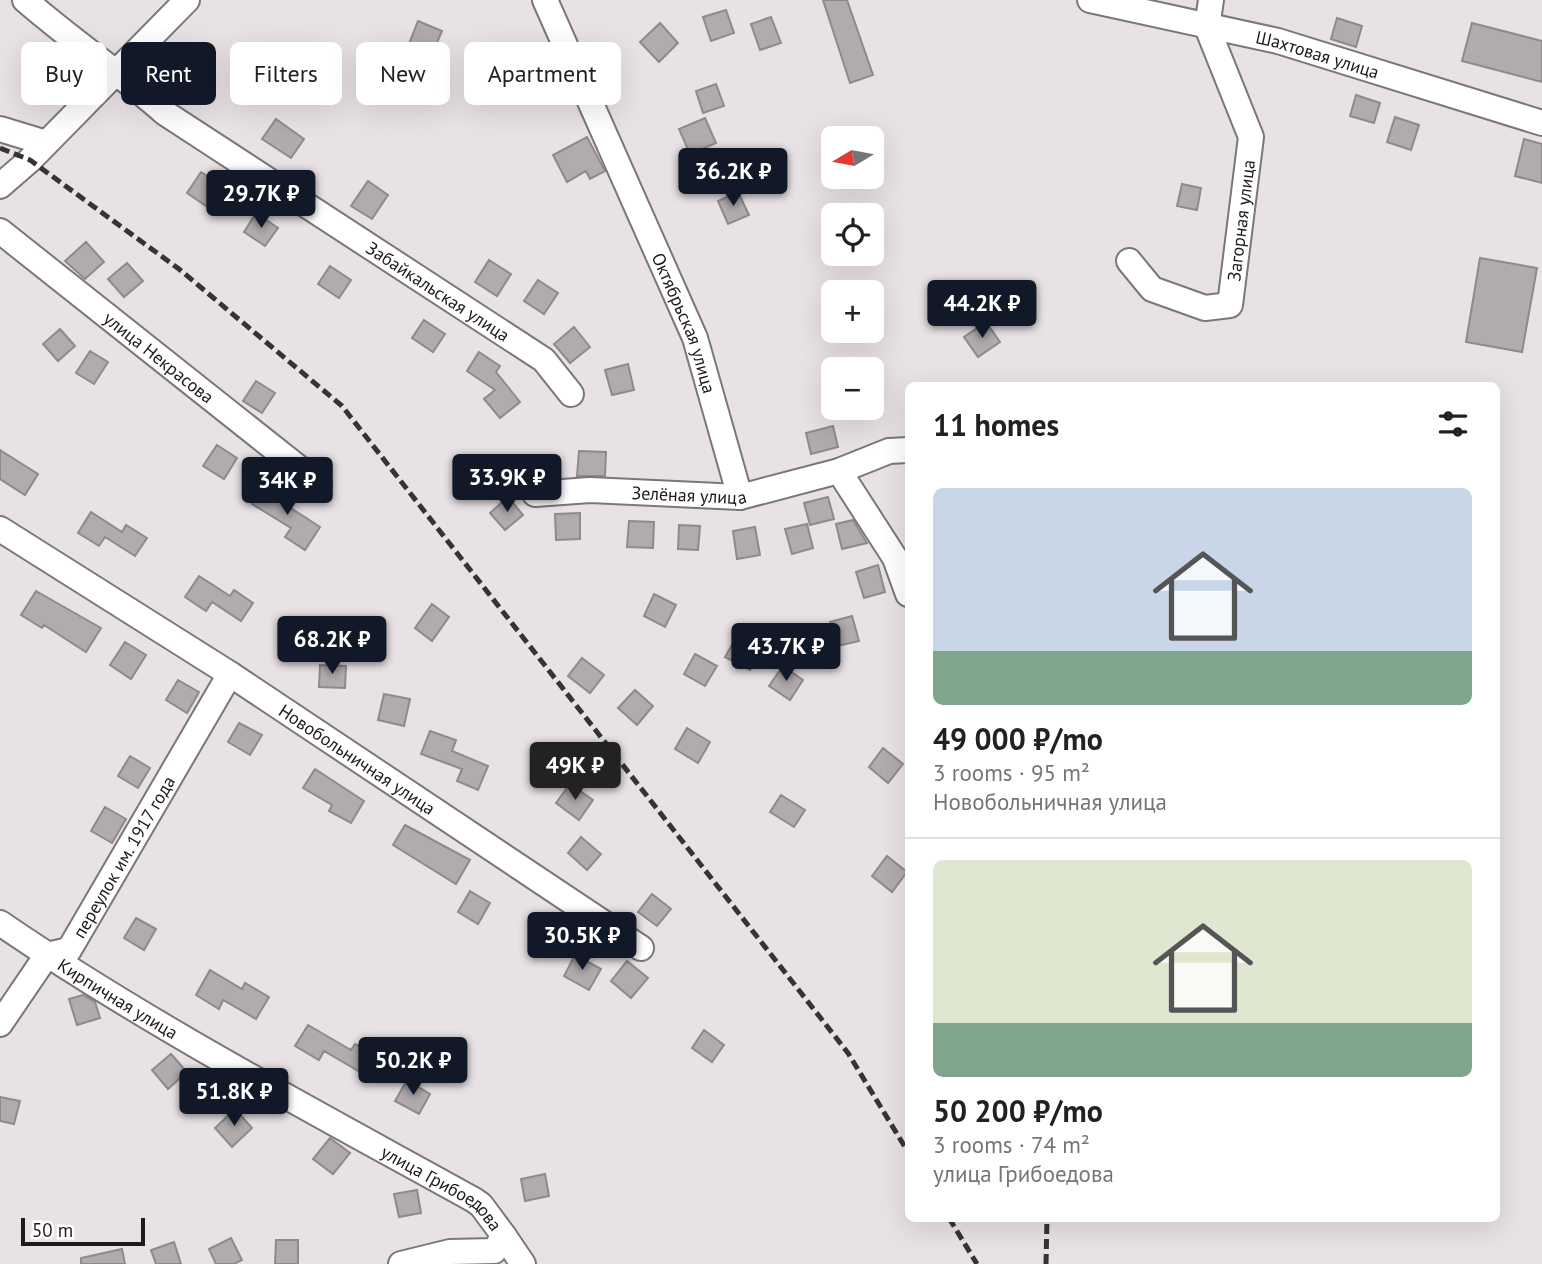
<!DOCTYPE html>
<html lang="en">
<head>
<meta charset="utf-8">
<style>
	body { margin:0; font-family:"PT Sans",sans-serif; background:#f6f6f6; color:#202124; height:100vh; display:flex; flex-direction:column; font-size:26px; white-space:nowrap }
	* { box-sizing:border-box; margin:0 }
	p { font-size:23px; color:#757577 }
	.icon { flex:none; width:38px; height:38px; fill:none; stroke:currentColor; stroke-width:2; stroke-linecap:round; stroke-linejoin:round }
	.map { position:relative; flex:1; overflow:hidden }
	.side { position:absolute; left:905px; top:382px; width:595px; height:840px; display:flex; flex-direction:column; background:#fff; border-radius:10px; box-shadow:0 7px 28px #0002 }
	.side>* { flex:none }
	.top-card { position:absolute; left:21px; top:42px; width:665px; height:63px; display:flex; gap:14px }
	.needle { width:46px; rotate:260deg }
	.controls { position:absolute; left:821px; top:126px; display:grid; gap:14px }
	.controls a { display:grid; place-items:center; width:63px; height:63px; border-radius:10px; background:#fff; box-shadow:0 7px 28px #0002; font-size:35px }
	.scale { position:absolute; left:21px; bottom:18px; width:124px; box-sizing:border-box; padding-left:7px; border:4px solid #1d1a1b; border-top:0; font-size:19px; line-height:24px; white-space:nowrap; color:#1d1a1b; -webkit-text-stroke:5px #fff; paint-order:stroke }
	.price { position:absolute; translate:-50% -60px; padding:0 16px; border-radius:7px; background:#111827; color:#fff; font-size:23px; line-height:46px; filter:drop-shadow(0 2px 4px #0008) }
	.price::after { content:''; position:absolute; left:50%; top:42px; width:21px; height:16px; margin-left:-10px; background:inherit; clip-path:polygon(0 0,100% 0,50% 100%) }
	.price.selected { background:#222; color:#fff }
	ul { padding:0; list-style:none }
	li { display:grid; align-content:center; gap:14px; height:371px; padding:0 28px }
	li+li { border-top:2px solid #e0e0e0 }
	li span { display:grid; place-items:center; height:217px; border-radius:10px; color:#555 }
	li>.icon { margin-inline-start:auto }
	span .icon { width:126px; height:126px; fill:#fffc; stroke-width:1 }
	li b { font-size:30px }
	h2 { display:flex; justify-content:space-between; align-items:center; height:84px; padding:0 28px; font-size:30px }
	.pill { padding:0 24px; border-radius:10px; background:#fff; box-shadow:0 7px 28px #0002; font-size:24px; line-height:63px }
	.pill.selected { background:#111827; color:#fff }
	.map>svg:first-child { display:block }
</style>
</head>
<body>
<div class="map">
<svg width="1542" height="1264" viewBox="0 0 1542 1264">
	<rect width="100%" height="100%" fill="#e9e2e5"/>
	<!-- building -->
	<path fill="#b1abad" stroke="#8f898b" stroke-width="2" d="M823,0H847L873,75L850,83Z
		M726,10L734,33L711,41L703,17Z
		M771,17L781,43L760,50L751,24Z
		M1337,18L1362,26L1356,47L1331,39Z
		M418,21L442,31L432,54L409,44Z
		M660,23L678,43L659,62L640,42Z
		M1472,23L1542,41V82L1462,61Z
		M716,84L724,106L703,113L696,91Z
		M1356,95L1380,103L1374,123L1350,116Z
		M1395,117L1419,125L1411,150L1387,142Z
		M705,118L716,143L690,154L679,129Z
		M276,119L304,139L291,158L262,139Z
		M587,137L605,171L590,179L586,171L567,182L553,155Z
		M1524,139L1542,144V183L1515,176Z
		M201,172L223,186L209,208L187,193Z
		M368,181L388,195L372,219L351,206Z
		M1182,184L1201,188L1197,210L1177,206Z
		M738,192L749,215L728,224L718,201Z
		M256,213L278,228L265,246L244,232Z
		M86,242L104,262L85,279L65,261Z
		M1480,258L1537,268L1522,352L1466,342Z
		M489,260L511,274L497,296L475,282Z
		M127,263L143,281L124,297L108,279Z
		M330,266L351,280L339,298L318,284Z
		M538,280L558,293L544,314L524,301Z
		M424,320L445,334L433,352L412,338Z
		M986,322L1000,342L978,357L964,337Z
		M574,327L590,347L570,363L554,344Z
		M60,329L75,346L58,361L43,344Z
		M90,351L108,362L94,384L76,373Z
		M479,352L500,366L496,372L520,402L500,418L484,399L495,390L467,371Z
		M628,364L634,390L612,395L605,370Z
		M256,381L275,393L262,413L243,401Z
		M833,426L838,447L811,454L806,433Z
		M217,445L237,458L224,479L203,466Z
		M0,450L38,474L25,495L0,479Z
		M579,451L606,452L605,476H577Z
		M265,484L286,498L283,503L320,527L305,550L285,537L291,528L252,504Z
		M508,497L523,515L505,530L490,513Z
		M828,497L834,519L810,525L804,503Z
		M91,512L122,532L126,525L147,538L135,556L105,537L99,546L78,533Z
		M580,513V539L556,540L555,514Z
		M853,520L867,543L842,549L836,524Z
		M629,521L654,522L653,548L627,547Z
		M807,524L813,548L792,554L785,529Z
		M679,525L700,526L698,550L678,549Z
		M755,527L760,555L737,559L733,531Z
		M878,565L885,592L864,598L856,572Z
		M199,576L230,596L234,590L253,603L241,621L212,602L206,611L185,597Z
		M36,591L101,628L86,652L44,625L42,628L21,615Z
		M654,594L676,605L665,627L644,616Z
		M432,604L449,617L432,641L415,628Z
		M852,616L859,641L837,646L830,622Z
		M737,636L761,649L750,670L725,657Z
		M125,642L146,655L131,679L110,665Z
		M695,654L717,666L705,686L684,674Z
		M582,658L604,675L590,693L568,676Z
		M320,665L346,666L345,688L319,687Z
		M783,666L803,680L790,700L769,686Z
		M178,680L199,692L187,713L166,700Z
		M635,690L653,706L637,725L618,708Z
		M384,694L410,699L404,726L378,720Z
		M239,723L262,735L250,755L228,742Z
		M687,728L710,742L698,763L675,749Z
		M430,731L456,740L452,751L488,766L478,790L457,781L462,769L421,754Z
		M883,748L903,764L888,783L869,767Z
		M130,756L150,768L138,788L118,776Z
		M315,769L364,801L351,823L329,811L332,805L303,788Z
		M570,784L593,800L579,820L556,803Z
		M781,795L805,810L794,827L770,812Z
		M105,807L126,819L112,843L91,831Z
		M405,825L470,860L456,884L393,845Z
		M581,837L601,854L587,870L568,853Z
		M887,856L907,872L892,892L872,876Z
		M470,891L490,903L478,924L458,912Z
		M652,894L671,909L657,926L638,912Z
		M136,918L156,929L144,950L124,938Z
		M575,955L601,969L589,990L564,976Z
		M627,961L648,978L631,998L611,981Z
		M210,970L242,989L245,983L269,997L256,1019L223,1000L219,1009L196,995Z
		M83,995L95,1002L100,1018L77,1025L69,999Z
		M308,1025L351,1050L355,1044L376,1056L365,1075L324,1051L319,1060L295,1046Z
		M704,1030L724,1045L712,1062L692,1048Z
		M171,1054L187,1072L168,1089L152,1070Z
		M407,1080L430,1094L419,1114L395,1101Z
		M0,1097L20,1101L14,1124L0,1121Z
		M235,1109L252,1128L232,1147L215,1128Z
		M330,1138L350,1153L333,1174L313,1159Z
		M545,1174L549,1196L525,1201L521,1179Z
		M417,1190L421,1213L399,1217L394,1194Z
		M231,1238L242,1260L234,1264H216L209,1249Z
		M276,1240H298V1264H275Z
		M174,1242L181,1264H156L151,1250Z
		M122,1249L125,1264H81V1258Z"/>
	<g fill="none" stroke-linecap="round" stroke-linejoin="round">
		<!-- minor casing -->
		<g stroke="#7b7678" stroke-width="28">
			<g id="minor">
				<path id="s1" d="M25,0C71,40 120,73 165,113L544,360L571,394"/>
				<path id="s2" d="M545,0L695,338L740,497"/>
				<path id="s3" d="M1090,0L1278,41L1542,123"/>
				<path d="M0,129L46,143"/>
				<path d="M0,186L30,160L187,0"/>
				<path id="s4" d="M0,231L319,484"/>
				<path id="s5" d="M1129,261L1152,289L1205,308L1230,305L1251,137L1207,27L1211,0"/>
				<path d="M839,471L895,558L908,594"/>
				<path id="s6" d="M535,494L590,490L740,497L839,471L889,451L908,450"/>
				<path id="s7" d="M0,529L230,674L641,948"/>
				<path id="s8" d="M0,923C151,1026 315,1112 474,1200L481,1205L504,1236L494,1251L450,1252L401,1264"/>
				<path id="s9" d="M0,1024L47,955L69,950L230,674"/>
				<path d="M504,1236L523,1264"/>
			</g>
		</g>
		<!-- minor -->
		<use href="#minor" stroke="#fff" stroke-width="24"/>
		<!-- rail -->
		<path stroke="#363334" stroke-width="5" stroke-dasharray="10 5" stroke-linecap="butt" d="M0,148L30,160L179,269L342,406L848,1053L908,1152
			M949,1218L977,1264
			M1046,1264L1047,1218"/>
	</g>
	<g text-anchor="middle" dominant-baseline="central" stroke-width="5" stroke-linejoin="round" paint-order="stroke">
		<!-- street labels -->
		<g font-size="18" fill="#1d1a1b" stroke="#fff">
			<text stroke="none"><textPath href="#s3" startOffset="234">Шахтовая улица</textPath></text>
			<text stroke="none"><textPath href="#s5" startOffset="203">Загорная улица</textPath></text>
			<text stroke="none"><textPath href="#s1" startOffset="506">Забайкальская улица</textPath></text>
			<text stroke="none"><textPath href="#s2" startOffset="352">Октябрьская улица</textPath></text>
			<text stroke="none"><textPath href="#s4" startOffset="203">улица Некрасова</textPath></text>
			<text stroke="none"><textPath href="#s6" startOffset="154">Зелёная улица</textPath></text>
			<text stroke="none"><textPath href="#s7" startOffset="425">Новобольничная улица</textPath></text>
			<text stroke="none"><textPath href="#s9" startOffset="214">переулок им. 1917 года</textPath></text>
			<text stroke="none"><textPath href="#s8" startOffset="140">Кирпичная улица</textPath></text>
			<text stroke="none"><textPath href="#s8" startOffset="516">улица Грибоедова</textPath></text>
		</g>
	</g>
</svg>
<div class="controls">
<a><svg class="needle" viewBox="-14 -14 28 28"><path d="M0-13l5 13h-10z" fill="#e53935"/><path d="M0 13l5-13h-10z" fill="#757577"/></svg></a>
<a><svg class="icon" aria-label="locate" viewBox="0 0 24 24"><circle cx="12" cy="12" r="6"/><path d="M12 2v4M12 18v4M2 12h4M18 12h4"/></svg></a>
<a>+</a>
<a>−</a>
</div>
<div class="scale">50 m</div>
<b class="price" style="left:733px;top:208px">36.2K ₽</b>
<b class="price" style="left:261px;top:230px">29.7K ₽</b>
<b class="price" style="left:982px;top:340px">44.2K ₽</b>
<b class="price" style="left:507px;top:514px">33.9K ₽</b>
<b class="price" style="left:287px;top:517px">34K ₽</b>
<b class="price" style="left:332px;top:676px">68.2K ₽</b>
<b class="price" style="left:786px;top:683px">43.7K ₽</b>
<b class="price selected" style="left:575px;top:802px">49K ₽</b>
<b class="price" style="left:582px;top:972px">30.5K ₽</b>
<b class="price" style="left:413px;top:1097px">50.2K ₽</b>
<b class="price" style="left:234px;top:1128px">51.8K ₽</b>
<div class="top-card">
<a class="pill">Buy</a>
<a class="pill selected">Rent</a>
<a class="pill">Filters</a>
<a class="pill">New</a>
<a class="pill">Apartment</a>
</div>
<section class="side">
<h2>11 homes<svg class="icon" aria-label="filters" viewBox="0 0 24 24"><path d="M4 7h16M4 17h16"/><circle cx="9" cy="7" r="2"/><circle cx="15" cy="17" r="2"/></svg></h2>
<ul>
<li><span style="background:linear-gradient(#c9d6e8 75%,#7fa58c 0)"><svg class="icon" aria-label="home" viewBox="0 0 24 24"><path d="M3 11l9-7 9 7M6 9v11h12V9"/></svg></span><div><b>49 000 ₽/mo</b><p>3 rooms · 95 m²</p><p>Новобольничная улица</p></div></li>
<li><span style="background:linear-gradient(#dfe7d0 75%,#7fa58c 0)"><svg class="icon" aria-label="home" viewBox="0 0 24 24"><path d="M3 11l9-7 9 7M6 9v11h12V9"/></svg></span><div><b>50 200 ₽/mo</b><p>3 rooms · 74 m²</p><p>улица Грибоедова</p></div></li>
</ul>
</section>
</div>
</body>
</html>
